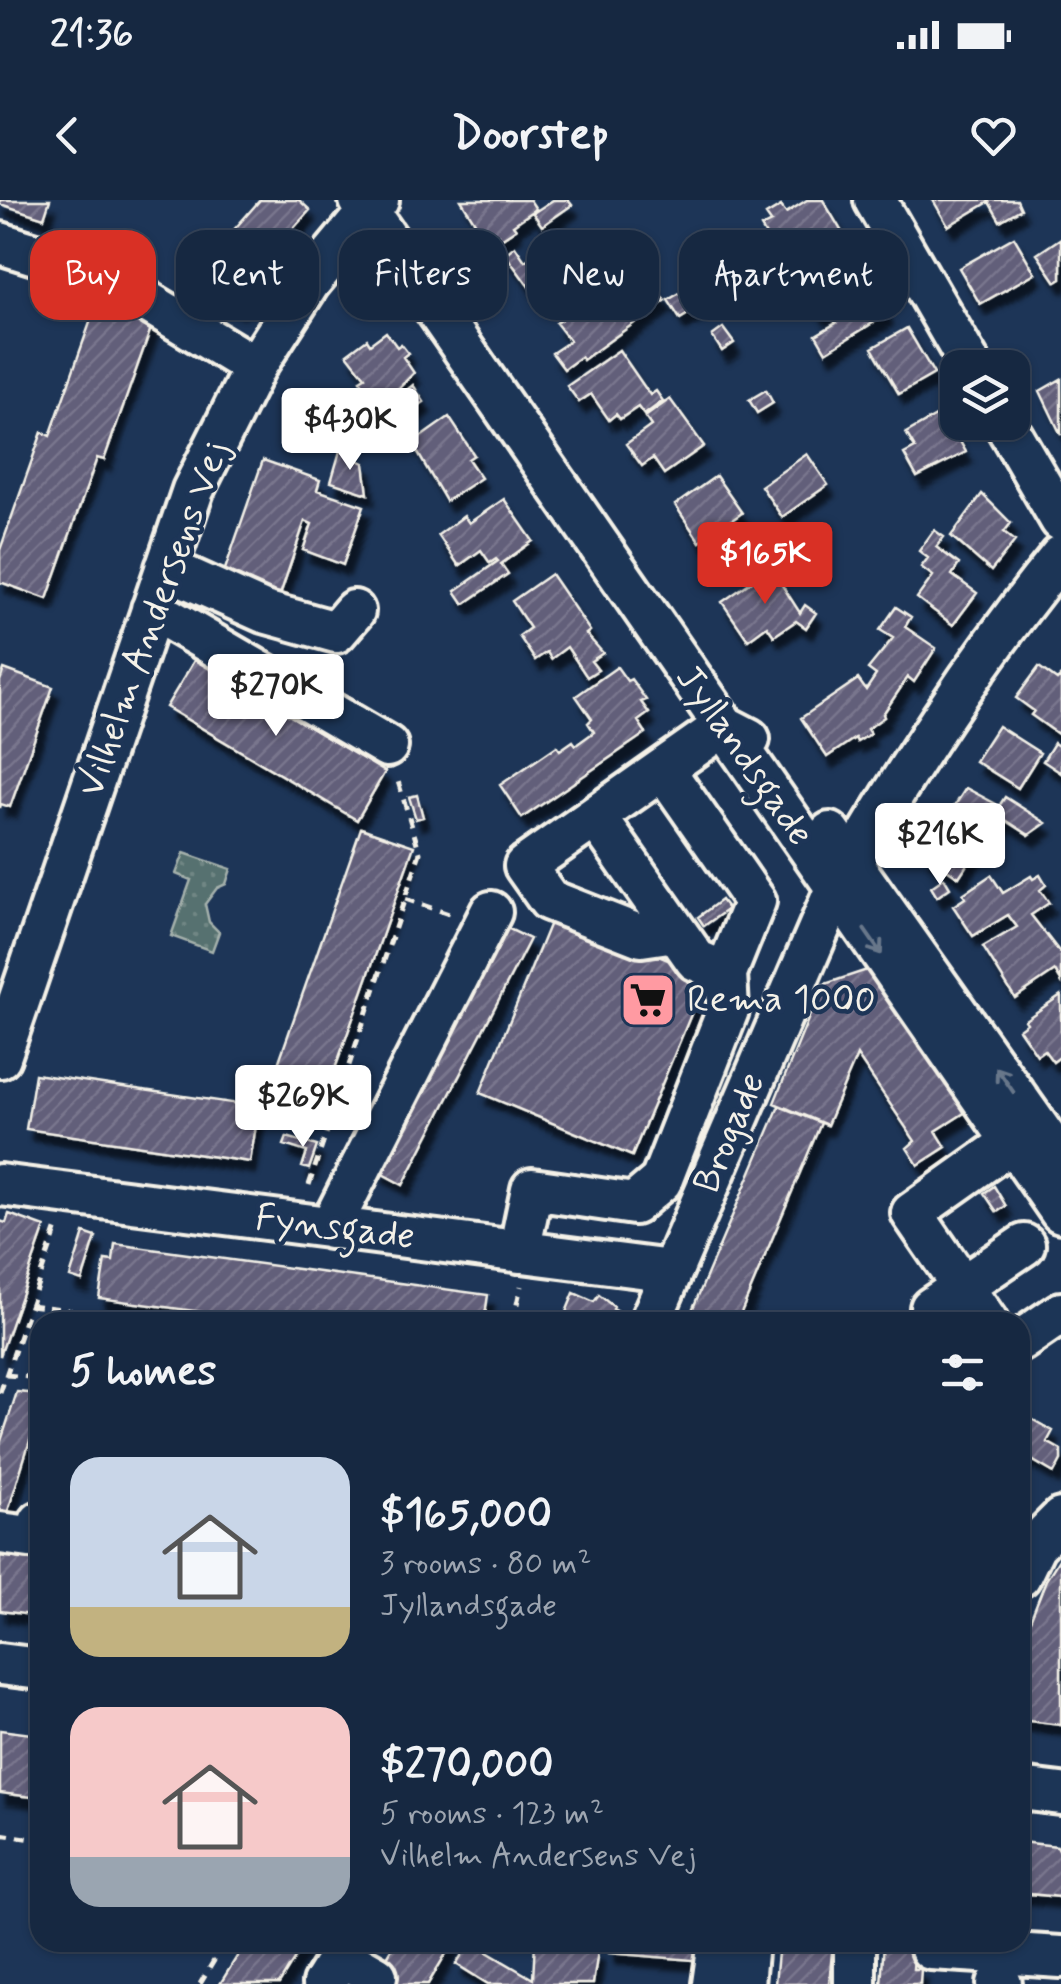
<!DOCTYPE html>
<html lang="en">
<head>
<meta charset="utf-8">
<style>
	body { margin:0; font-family:Mynerve,sans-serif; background:#23344c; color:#f1f3f6; height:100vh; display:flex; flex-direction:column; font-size:38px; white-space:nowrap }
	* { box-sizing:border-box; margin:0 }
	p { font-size:32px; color:#9ea6b1 }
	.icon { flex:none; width:55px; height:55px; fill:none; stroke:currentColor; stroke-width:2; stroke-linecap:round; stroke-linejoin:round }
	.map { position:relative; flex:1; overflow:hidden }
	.drawer { position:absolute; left:30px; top:1112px; width:1000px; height:640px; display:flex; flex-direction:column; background:#162841; border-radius:30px; box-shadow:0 2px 8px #0004,0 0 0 2px #35445a }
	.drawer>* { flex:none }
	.hud { position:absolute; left:30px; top:30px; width:1002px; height:90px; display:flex; gap:20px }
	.controls { position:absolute; left:940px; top:150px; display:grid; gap:20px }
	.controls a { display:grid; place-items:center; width:90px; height:90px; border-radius:20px; background:#162841; box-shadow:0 2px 8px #0004,0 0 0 2px #35445a; font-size:50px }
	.price { position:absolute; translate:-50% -85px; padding:0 22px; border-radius:10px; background:#fff; color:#222; font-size:32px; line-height:65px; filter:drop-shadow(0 2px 5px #0008) }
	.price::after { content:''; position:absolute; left:50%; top:60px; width:30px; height:22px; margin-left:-15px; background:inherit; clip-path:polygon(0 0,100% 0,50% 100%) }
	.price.on { background:#d93025; color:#fff }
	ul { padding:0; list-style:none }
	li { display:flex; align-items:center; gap:30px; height:250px; padding:0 40px }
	li span { display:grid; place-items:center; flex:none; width:280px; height:200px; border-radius:30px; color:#555 }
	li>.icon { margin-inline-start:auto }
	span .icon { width:120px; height:120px; fill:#fffc; stroke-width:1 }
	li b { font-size:42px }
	h2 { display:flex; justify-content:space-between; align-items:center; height:120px; padding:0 40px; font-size:42px }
	.chip { padding:0 35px; border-radius:30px; background:#162841; box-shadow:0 2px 8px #0004,0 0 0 2px #35445a; font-size:35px; line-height:90px }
	.chip.on { background:#d93025; color:#fff }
	.status { display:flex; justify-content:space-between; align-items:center; height:70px; padding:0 50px; background:#162841; direction:ltr }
	.status svg { height:28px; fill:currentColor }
	header { display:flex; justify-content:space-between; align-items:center; height:130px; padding:0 40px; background:#162841; font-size:45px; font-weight:800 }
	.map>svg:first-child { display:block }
</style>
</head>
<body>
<div class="status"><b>21:36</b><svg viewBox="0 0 49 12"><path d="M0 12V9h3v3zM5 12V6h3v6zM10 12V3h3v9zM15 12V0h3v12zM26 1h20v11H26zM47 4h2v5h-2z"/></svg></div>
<header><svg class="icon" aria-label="back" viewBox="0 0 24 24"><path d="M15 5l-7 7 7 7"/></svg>Doorstep<svg class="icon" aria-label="heart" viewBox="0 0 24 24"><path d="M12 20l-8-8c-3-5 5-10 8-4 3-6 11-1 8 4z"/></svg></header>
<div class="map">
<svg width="1061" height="1784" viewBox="0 0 1061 1784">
	<defs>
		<pattern id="grass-dots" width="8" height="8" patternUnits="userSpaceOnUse" patternTransform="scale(2.5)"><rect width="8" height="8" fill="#56716f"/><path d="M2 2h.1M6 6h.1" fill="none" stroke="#6f8684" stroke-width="1.8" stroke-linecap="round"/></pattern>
		<pattern id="building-hatch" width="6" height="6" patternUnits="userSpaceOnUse" patternTransform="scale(2.5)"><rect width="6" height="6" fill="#625e7a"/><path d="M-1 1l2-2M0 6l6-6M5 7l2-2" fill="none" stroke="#79768d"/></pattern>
		<filter id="shadow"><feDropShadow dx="6" dy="11" stdDeviation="2.5" flood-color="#0009"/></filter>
	</defs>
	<rect width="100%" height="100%" fill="#1d3557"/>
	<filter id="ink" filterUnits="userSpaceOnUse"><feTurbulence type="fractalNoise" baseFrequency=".01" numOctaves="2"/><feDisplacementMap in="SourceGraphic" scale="20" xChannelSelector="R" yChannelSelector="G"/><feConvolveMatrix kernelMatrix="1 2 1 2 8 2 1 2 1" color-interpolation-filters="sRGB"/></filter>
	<g filter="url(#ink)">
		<!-- grass -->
		<path fill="url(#grass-dots)" stroke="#a5b1ac" stroke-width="2.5" d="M184,653L231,669L226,684L217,688L205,704L209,722L219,732L212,751L171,736L191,680L176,674Z"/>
		<!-- building -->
		<path fill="url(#building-hatch)" stroke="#f4f1e8" stroke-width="2.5" filter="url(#shadow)" d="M0,0H50L44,18L0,4Z
			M260,0H299L310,10L292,30L295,33L286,44L283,41L267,59L272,64L238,107L209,82L218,71L229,80L234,74L229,70L249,48L231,33Z
			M461,0H530L536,9L513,25L516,29L501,39L498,35L487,42Z
			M553,0H568L572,5L542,26L533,13Z
			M807,0H823L845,37L803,62L801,59L793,63L786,51L778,56L761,27L771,22L766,15L781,6L786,13Z
			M933,0H1017L1021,9L1000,21L989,2L948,26Z
			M572,29L594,61L538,99L505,54L515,46L525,61Z
			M1014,37L1035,73L980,104L959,68Z
			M1061,38V79L1056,82L1037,54Z
			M854,51L862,64L809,95L801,81Z
			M603,68L616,87L642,68L665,101L583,160L581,157L564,169L552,153L570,141L556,123L582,105L571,91Z
			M861,70L887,114L826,152L816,135L836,123L828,111L820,115L812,101Z
			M685,90L696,109L680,119L668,100Z
			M99,97L155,117L104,260L97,258L47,399L0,382V350L42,232L50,236Z
			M723,128L734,143L722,151L712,136Z
			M907,128L934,174L899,194L872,148Z
			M386,132L397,147L401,144L408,153L403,157L414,173L392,195L389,191L376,201L360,180L365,177L347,154L367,139L370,144Z
			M619,150L650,195L656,191L663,201L644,215L638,207L620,219L616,214L609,220L591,194L579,202L567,186Z
			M1061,179V235L1040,191Z
			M413,185L424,202L392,224L382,210Z
			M766,190L773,203L757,213L749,200Z
			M670,199L704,246L664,274L653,258L642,266L626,244L651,226L645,217Z
			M943,212L966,252L917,277L904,254L915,248L906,233Z
			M449,217L474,255L468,259L481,278L446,301L412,243Z
			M340,251L364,263L368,294L331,282Z
			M807,254L828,285L782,317L761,286Z
			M263,260L320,280L317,290L364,306L343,365L303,350L312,324L305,321L279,398L222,378Z
			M716,276L742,313L700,342L675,305Z
			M982,294L1011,323L1004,332L1015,341L991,371L951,336Z
			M504,299L533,341L501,364L508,374L464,404L455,391L498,361L496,359L490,363L481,350L459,366L438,335L464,316L469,323Z
			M934,330L944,337L936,347L959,364L952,375L977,393L953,425L917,398L933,376L921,367L928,358L919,351Z
			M771,368L800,413L805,405L816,413L806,428L796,421L774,436L767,426L748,440L722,402Z
			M551,374L590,431L586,434L603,453L591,461L598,470L587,477L567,447L551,459L547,452L535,460L519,436L530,428L512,401Z
			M896,407L911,417L905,427L936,448L914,482L908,477L883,514L884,517L867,529L870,534L857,542L855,538L827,557L801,518L858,479L866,490L876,475L868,469L893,438L880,430Z
			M195,459L385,572L357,620L166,507Z
			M617,467L627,481L631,479L646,500L641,502L649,513L638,521L646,533L522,618L500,585L557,546L560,550L573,541L576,545L594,532L588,523L592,519L576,496Z
			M1039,467L1057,480L1061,476V531L1058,534L1031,515L1034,511L1016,498Z
			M4,469L53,487L10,607L1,604L0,608V481Z
			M998,526L1040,553L1018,588L975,561Z
			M1054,543L1061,548V573L1043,561Z
			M966,588L996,604L997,609L1005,597L1046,623L1029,635L1004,619L983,652L977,649L959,677L924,654Z
			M417,595L423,617L416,619L409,597Z
			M361,628L414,646L318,917L266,898Z
			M991,675L1003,693L1031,676L1033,679L1040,675L1046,685L1040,690L1049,703L1031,715L1061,754V781L1055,771L1015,798L983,747L1017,727L1008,715L973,736L953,706L965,698L963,694Z
			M944,678L950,688L937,697L931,687Z
			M721,700L728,709L704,726L698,717Z
			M554,713L707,776L632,956L480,893Z
			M503,726L530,739L403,985L377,971Z
			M870,769L966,912L936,931L946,947L918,965L907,948L915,941L857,855L827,925L774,903L822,785Z
			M1061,795V856L1053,862L1044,850L1037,855L1019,829L1027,823L1025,820Z
			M35,874L259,907L250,962L26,929Z
			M779,906L821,923L737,1122H687Z
			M287,937L317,946L309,969L302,967L307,952L284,945Z
			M994,986L1006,1006L997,1012L984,993Z
			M9,1014L45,1027L0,1156V1021L6,1023Z
			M84,1033L96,1037L82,1081L70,1077Z
			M115,1044L488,1095L484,1122H275L99,1098L105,1060L113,1061Z
			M574,1093L594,1102L599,1095L614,1107L613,1109L617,1111L612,1122H562Z
			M17,1192L40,1194V1208L7,1314L0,1312V1244Z
			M1026,1216L1053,1231L1047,1242L1061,1250V1260L1054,1273L1020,1253V1219L1023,1221Z
			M0,1356L40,1361V1416L0,1411Z
			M1061,1356V1525L1020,1520V1446L1046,1380Z
			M0,1530L40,1535V1598L0,1593Z
			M1020,1642L1057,1646L1061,1653L1060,1697L1020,1693Z
			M246,1742H305L279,1784H220Z
			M396,1742H453L428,1784H371Z
			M470,1742L533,1779L535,1742H565L564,1748L598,1751L593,1784H488L456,1764Z
			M610,1742H705L704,1761L609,1753Z
			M779,1742H833L829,1784H775Z
			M884,1742H915L913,1769H921L920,1784H881Z"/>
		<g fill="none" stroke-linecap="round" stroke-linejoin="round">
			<!-- minor casing -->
			<g stroke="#f4f1e8" stroke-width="48">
				<path id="minor" d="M360,0L1061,1012
					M875,0L972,168
					M0,43L105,76L255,167
					M1004,222L1061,320
					M166,368L264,412L336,432L354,411
					M152,409L387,546
					M596,617L696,760L726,773L755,701L664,570
					M830,633L1061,960
					M675,731L641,736L549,700L525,666L724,526L749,539
					M0,857L193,290L255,167L309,83L378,0
					M0,985L671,1071
					M330,1028L491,712
					M519,1052L532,989L634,1004L661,981L728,810L726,773
					M931,1108L1024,1045
					M650,1122L836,689C904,573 976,460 1061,356
					M987,1122L912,1013L1033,927
					M1020,1141L1061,1113
					M0,1333L37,1338L40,1322
					M1020,1376L1035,1345L1061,1319
					M0,1464L40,1469
					M1020,1589L1061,1594
					M931,1749L1061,1757
					M341,1756L376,1776
					M323,1784L349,1742
					M713,1784L719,1742
					M743,1784L747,1742
					M855,1784V1742
					M998,1784H1001"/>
			</g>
			<!-- path -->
			<path stroke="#f4f1e8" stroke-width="5" stroke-dasharray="10 8" stroke-linecap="butt" d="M405,699L449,714
				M309,985L420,653L397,578
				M30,1105L162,1122
				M513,1122L521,1086
				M6,1175L40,1178
				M0,1193L58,1025
				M0,1634L40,1640
				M200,1784L225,1742"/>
			<!-- minor -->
			<use href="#minor" stroke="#1d3557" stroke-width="40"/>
		</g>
		<!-- one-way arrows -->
		<defs><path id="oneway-shaft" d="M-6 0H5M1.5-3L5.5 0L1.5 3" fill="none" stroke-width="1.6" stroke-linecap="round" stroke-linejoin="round" transform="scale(2.5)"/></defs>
		<g stroke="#68778a">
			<use href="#oneway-shaft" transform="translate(873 742) rotate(55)"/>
			<use href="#oneway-shaft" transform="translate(1005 880) rotate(-125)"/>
		</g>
	</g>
	<!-- icons -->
	<defs>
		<g id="supermarket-square" transform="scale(2.875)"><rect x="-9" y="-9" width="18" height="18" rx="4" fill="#ff9aa2" stroke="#1d3557"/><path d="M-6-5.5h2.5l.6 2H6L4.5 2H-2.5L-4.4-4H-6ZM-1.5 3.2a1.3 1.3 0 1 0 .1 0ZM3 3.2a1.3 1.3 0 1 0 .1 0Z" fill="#111"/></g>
	</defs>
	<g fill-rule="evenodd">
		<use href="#supermarket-square" x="648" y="800"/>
	</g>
	<g text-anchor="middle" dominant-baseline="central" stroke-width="9" stroke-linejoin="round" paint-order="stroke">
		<!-- street labels -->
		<g font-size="38" fill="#f4f1e8" stroke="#1d3557">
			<text transform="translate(154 419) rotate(-70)">Vilhelm Andersens Vej</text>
			<text transform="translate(744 556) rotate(55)">Jyllandsgade</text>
			<text transform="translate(730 933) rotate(-67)">Brogade</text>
			<text transform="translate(335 1028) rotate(7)">Fynsgade</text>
		</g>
		<!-- poi labels -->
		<g font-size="38" fill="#f4f1e8" stroke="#1d3557" text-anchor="start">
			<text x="687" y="800">Rema 1000</text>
		</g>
	</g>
</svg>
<div class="controls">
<a><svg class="icon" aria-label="layers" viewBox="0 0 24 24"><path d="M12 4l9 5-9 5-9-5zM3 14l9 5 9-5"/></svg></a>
</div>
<b class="price" style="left:350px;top:273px">$430K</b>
<b class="price on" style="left:765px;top:407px">$165K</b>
<b class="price" style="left:276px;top:539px">$270K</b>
<b class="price" style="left:940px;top:688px">$216K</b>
<b class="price" style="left:303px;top:950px">$269K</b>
<div class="hud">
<a class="chip on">Buy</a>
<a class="chip">Rent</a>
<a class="chip">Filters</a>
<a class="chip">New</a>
<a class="chip">Apartment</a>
</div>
<section class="drawer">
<h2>5 homes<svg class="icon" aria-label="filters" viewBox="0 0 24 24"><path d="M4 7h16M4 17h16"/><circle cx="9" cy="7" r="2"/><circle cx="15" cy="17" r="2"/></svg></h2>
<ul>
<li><span style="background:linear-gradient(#c9d6e8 75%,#c2b280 0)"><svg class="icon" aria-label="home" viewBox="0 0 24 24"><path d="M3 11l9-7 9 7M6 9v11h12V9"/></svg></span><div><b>$165,000</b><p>3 rooms · 80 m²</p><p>Jyllandsgade</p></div></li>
<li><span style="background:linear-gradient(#f6c9c9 75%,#9aa5b1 0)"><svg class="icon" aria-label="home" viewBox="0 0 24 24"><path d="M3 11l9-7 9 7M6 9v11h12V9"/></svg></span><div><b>$270,000</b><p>5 rooms · 123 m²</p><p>Vilhelm Andersens Vej</p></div></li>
</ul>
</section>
</div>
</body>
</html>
